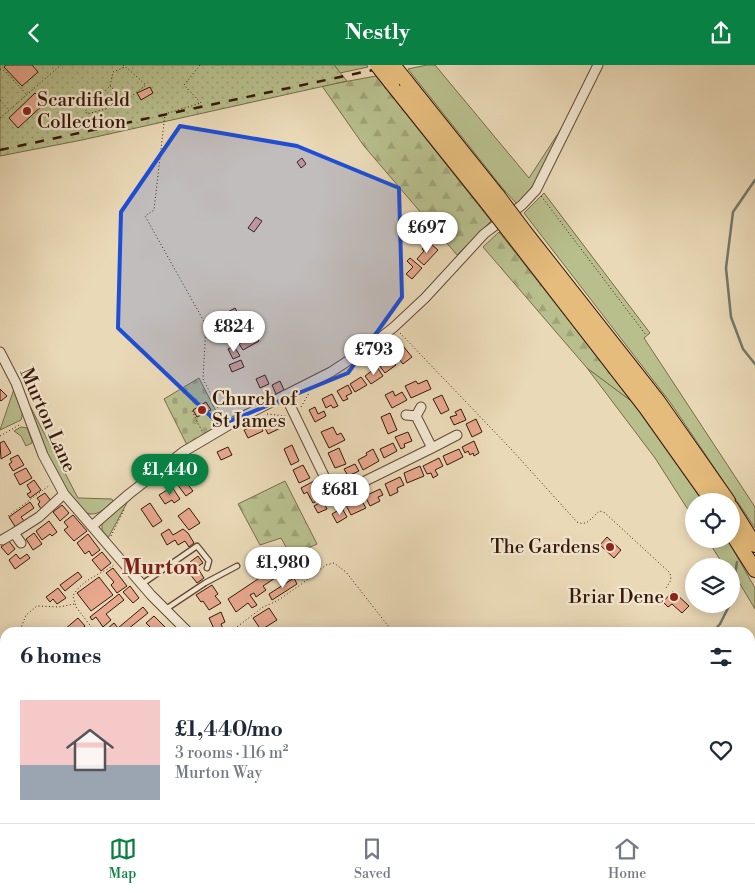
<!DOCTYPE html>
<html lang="en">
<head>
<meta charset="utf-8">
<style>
	body { margin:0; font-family:"Libre Bodoni",serif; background:#f6f6f7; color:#1f2937; height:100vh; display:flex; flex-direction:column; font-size:19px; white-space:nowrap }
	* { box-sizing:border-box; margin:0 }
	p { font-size:16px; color:#747a83 }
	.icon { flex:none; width:28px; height:28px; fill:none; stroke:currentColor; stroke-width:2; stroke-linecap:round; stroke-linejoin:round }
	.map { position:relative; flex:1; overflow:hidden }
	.drawer { position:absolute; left:0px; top:562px; width:755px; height:196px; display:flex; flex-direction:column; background:#fff; border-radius:15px 15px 0 0; box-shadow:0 2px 12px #0003 }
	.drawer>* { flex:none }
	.fabs { position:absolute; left:685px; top:428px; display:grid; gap:10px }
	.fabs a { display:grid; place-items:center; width:55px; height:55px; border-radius:50%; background:#fff; box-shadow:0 2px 12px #0003; font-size:25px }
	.price { position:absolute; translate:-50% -42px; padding:0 11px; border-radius:18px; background:#fff; color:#222; font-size:16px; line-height:32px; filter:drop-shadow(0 1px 2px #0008) }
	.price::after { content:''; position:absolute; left:50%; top:30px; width:15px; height:11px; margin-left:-8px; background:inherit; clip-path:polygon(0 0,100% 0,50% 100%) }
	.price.current { background:#0b8043; color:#fff }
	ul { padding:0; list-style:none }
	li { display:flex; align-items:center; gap:15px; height:125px; padding:0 20px }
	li+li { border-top:1px solid #e0e1e3 }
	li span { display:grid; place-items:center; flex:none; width:140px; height:100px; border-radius:0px; color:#555 }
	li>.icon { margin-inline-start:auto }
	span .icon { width:60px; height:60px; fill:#fffc; stroke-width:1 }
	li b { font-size:21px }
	h2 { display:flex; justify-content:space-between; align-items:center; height:60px; padding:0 20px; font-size:21px }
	header { display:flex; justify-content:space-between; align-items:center; height:65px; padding:0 20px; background:#0b8043; color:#fff; font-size:22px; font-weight:800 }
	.dock { display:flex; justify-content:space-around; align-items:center; height:70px; border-top:1px solid #e0e1e3; background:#fff; font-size:14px; color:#747a83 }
	.dock a { display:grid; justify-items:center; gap:2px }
	.dock .current { color:#0b8043 }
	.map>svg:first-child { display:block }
</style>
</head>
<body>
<header><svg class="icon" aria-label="back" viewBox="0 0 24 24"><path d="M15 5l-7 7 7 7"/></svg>Nestly<svg class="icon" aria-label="share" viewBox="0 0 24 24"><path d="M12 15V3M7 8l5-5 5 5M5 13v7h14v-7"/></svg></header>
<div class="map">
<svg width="755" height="758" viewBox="0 0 755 758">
	<defs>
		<pattern id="forest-firs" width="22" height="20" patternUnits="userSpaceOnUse" patternTransform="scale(1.25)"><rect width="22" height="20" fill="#b8bf8d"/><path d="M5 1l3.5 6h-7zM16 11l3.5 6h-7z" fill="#9fa378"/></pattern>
		<pattern id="cemetery-stones" width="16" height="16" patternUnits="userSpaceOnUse" patternTransform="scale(1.25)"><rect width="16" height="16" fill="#b8bf8d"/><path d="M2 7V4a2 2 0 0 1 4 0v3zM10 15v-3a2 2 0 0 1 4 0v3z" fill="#9fa378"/></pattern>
		<pattern id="park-dots" width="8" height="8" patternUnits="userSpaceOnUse" patternTransform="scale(1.25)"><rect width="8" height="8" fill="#b8bf8d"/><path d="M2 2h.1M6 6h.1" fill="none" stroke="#9fa378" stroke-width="1.8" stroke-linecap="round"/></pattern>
	</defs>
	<rect width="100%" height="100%" fill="#ead9b7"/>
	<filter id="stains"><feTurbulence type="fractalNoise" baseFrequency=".004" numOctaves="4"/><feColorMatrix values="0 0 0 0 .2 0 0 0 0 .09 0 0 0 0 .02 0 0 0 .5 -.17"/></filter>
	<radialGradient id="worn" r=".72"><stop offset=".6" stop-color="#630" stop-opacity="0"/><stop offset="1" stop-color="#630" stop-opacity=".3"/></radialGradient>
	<!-- grass -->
	<path fill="#b8bf8d" stroke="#786b4a" d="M427,0H435L529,113L561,64C549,92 539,118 517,139L504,125L408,4Z
		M544,128L650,268L644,273L755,442V463L670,337L524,148Z
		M587,303L634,338L703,436H694V454L655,393Z
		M14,324C18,334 25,346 21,355L0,365Z
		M30,341L78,433L112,434L113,436C106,442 100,450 90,449C73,447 40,376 34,359C32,353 32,347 30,341Z
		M21,362L27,363L32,376V378L26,381L21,371L14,366Z
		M129,434L108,473L102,465V457Z
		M707,474H727L755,523V544L740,519L733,516L731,512V501H724Z"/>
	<!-- forest -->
	<path fill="url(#forest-firs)" stroke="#786b4a" d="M334,0H367L368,2L340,8Z
		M376,11L491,156L457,190L364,81L322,21Z
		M499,167L634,338L587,303L483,182Z
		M285,416L317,479L291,491L281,473L260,480L238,439Z"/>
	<!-- cemetery -->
	<path fill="url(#cemetery-stones)" stroke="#786b4a" d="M199,313L222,358L187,380L164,334Z"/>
	<!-- park -->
	<path fill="url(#park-dots)" stroke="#786b4a" d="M0,0H334L347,16L82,75L0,91Z"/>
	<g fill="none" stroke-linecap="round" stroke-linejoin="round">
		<!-- stream -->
		<path stroke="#71796b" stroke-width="2.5" d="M755,115L733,147L726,203L731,252L743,284L755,299
			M731,535L737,497
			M712,568L720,559L730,539
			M661,758L665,754"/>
	</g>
	<!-- building -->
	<path fill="#e7a88e" stroke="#371708" d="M6,0H32L38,7L22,21L4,2Z
		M150,22L153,28L141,35L137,28Z
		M35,28L45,38L18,63L9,53Z
		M302,93L306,99L301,103L297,97Z
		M256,152L262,156L254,167L248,163Z
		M431,179L438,185L424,200L417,194L424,186L422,184L426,180L428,182Z
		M410,193L422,203L412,214L406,209L413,202L407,196Z
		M235,243L249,267L243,270L233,254L231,255L226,248Z
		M220,257L224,265L221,266L225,274L221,276L213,260Z
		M255,269L259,276L243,285L239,279Z
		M234,281L240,291L233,294L228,284Z
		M403,281L412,292L403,299L396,290L401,286L400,284Z
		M389,292L396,300L385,308L379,300Z
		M241,295L244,302L232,307L229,300Z
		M377,302L383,311L371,319L365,311Z
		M265,310L269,319L260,323L256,314Z
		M361,312L367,320L355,327L350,319Z
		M427,315L431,324L411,333L405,321L416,316L418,319Z
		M280,316L284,325L276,329L272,320Z
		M348,320L352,328L346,331L348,334L343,336L337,326Z
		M0,324L7,331L1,336L0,335Z
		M393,326L395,331L402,327L407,335L392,343L385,330Z
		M332,329L338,341L333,343L331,340L326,343L322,334Z
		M442,330L449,345L441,349L433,334Z
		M206,337L211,345L197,352L193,345Z
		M315,342L318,349L324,346L326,351L315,357L309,345Z
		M461,344L466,355L454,360L450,352L457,350L455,347Z
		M390,348L397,365L388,369L381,352Z
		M268,354L271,360L280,356L283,362L268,369L262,357Z
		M476,354L482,367L472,372L466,359Z
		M259,358L263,366L248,373L244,365Z
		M333,362L337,370L341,368L345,375L329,383L321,367Z
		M408,367L412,376L404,379L405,382L401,384L395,372Z
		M4,376L11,388L1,394L0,378Z
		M474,376L479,388L474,391L473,388L470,390L468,386L465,388L462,382Z
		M393,378L397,386L384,393L380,384Z
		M292,380L299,396L291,400L284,384Z
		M228,382L232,390L221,395L217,387Z
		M339,383L346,399L335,403L328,388Z
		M373,384L379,396L363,405L358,395L367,390L366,388Z
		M459,384L463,392L447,400L443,391Z
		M18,390L24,400L13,406L9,399L12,397L10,394Z
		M439,393L443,401L435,405L438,410L433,413L431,408L427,409L423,401Z
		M355,399L359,406L348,411L344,404Z
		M303,400L310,413L299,418L293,405Z
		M420,401L424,411L407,418L404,408Z
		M26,403L32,413L20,420L14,409Z
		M189,409L194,416L189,421L193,426L186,431L177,419Z
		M400,412L404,420L397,423L398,427L390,431L385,419Z
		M34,415L41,425L30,433L27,429L31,427L27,420Z
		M314,416L323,433L313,438L307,427L304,429L301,423Z
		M172,422L180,434L174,438L172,435L165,439L159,430Z
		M380,424L383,430L378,432L380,436L370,441L365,431Z
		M45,428L51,436L41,444L38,439L40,437L37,433Z
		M360,433L366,443L351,450L346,440Z
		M323,436L327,444L318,448L314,441Z
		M30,437L34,443L21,452L25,457L16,463L9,452Z
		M150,438L162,456L153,462L141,444Z
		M62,440L69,448L60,456L53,447Z
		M189,443L200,458L189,465L178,451Z
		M342,443L347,452L337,458L332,449Z
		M73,450L87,466L74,476L64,465L68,462L64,457Z
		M49,456L57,467L52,471L50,469L42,475L36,466Z
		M169,464L173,470L183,464L188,468L194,478L189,482L185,476L178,480L175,475L167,480L161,469Z
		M34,468L42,479L33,485L26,474Z
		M88,469L100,485L92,491L89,486L85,489L77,478Z
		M607,472L621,485L614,493L600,480Z
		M9,476L15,484L8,490L1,482Z
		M102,487L111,498L101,506L92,495Z
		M16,489L20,494L27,489L30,493L15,504L9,495Z
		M198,491L203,498L197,502L204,513L197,518L189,508L195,504L190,497Z
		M279,500L284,507L263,521L266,525L256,532L254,528L250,530L257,540L252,543L248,538L236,547L228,534Z
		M113,503L127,521L117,528L111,520L114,517L106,508Z
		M78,507L82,512L65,526L60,520Z
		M99,512L113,530L91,546L77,528Z
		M294,513L297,519L272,535L269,529Z
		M212,520L218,529L215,531L221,538L209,545L203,536L201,537L196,530Z
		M130,521L139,533L133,538L123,527Z
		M58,523L66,533L57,539L53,534L50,537L46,532Z
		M673,526L689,541L682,548L672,539L668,542L663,537Z
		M119,529L124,535L106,549L111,555L103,562L96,552L92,555L90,552Z
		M143,542L148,548L123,568H112L108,563L114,558L118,563Z
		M269,543L277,555L261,565L253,553Z
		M221,547L225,557L221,559L224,566L216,568L209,553Z
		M154,551L170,567L156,568L146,558Z
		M78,553L85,561L77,568H68L65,564Z
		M49,754H59L64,758H55Z
		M78,754H97L93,758H82Z"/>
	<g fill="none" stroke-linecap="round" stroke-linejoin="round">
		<!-- service casing -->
		<g stroke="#644834" stroke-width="7">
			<path id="service" d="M142,519L197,481L209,496L207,503
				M166,544L205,518L237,501
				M72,754L75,758"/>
		</g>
		<!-- minor casing -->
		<g stroke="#644834" stroke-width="11">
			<path id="minor" d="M0,287L16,318L43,390L64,429L151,530L189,568
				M285,330L326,415C334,423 340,425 351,423L432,383L416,351L421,342
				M406,350L416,351
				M432,383L457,370
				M92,461L129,429L183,387L244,351L331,307L366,284L394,262L425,233L484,169L522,140L536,125L598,0
				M2,475L14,468
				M21,478L14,468L39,452L64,429
				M31,758L35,754"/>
		</g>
		<!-- trunk casing -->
		<g stroke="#371708" stroke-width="16">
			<path id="trunk" d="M406,16L498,131
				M392,19L488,139
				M525,167L658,336L728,436
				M516,175L646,343L712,436
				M731,442L755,480
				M731,467L755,505"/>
		</g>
		<!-- path -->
		<path stroke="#371708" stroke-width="1" stroke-dasharray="1 2.5" stroke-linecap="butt" d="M123,0C131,6 138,13 146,20L125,36L109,43L87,49L85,46L110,21L113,7L125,2
			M200,0L184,20L201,38L165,49L154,145L145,151L206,260L203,314L223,353
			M0,4L5,6L26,29
			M110,21L125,36
			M0,35L9,45
			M0,53L61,0
			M541,131L646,270
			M400,268L511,384L577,457C588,462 591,452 600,446L605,448L670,508L671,515L666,523
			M301,342L309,328
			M192,346L202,366
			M267,349L286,351
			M0,371L21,359
			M8,451L50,420
			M111,471L124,445
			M19,568L26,550L37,541L59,542L74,539
			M96,568L76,542L73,531C81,515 101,509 114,500
			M229,568L263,542L277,536L303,518L326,500L334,498L346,507L389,562
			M0,670L5,665
			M0,714L5,719
			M400,754L404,758"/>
		<!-- service -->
		<use href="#service" stroke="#f1e6d0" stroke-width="4.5"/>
		<!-- minor -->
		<use href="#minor" stroke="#f1e6d0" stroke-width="9"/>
		<!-- trunk -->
		<use href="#trunk" stroke="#e5bc7c" stroke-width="14"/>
		<!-- rail -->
		<path stroke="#371708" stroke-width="2.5" stroke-dasharray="9 9" stroke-linecap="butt" d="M0,85L396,0"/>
		<!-- trunk-bridge casing -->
		<g stroke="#371708" stroke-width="16" stroke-linecap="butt">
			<path id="trunk-bridge" d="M377,0L392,19
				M393,0L406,16
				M498,131L525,167
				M488,139L516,175"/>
		</g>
		<!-- trunk-bridge -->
		<use href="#trunk-bridge" stroke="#e5bc7c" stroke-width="14"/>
	</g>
	<!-- marked area -->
	<path fill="#1d4ed8" fill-opacity="0.2" stroke="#1d4ed8" stroke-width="4" stroke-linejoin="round" d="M180,61L297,81L399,123L402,232L348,308L220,360L118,263L121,147Z"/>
	<!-- markers -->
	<g fill="#8f2418" stroke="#f1e6d0" stroke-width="2">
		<circle cx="27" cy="46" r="5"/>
		<circle cx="202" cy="345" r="5"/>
		<circle cx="610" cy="482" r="5"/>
		<circle cx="674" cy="532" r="5"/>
	</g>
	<g text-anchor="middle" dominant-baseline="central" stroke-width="4.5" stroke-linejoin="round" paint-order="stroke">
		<!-- poi labels -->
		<g font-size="19" fill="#371708" stroke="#f1e6d0" text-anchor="start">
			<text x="37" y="35">Scardifield<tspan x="37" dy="22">Collection</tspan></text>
			<text x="212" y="334">Church of<tspan x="212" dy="22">St James</tspan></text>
			<text x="600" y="482" text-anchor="end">The Gardens</text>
			<text x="664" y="532" text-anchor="end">Briar Dene</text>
		</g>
		<!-- street labels -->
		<g font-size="19" fill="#371708" stroke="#f1e6d0">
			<text transform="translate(48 355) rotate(66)">Murton Lane</text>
		</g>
		<!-- quarter labels -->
		<g font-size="21" font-weight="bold" fill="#7a1f14" stroke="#f1e6d0">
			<text x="160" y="503">Murton</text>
		</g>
	</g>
	<rect width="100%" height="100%" filter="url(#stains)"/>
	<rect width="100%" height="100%" fill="url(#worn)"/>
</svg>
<div class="fabs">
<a><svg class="icon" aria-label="locate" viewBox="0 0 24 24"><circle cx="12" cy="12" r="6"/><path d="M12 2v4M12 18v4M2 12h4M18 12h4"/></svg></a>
<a><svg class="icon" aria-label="layers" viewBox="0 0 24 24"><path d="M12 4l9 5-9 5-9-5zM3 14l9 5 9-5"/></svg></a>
</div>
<b class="price" style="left:427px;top:189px">£697</b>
<b class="price" style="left:234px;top:288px">£824</b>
<b class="price" style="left:374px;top:311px">£793</b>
<b class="price current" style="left:170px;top:431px">£1,440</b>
<b class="price" style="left:340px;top:451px">£681</b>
<b class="price" style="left:283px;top:524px">£1,980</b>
<section class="drawer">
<h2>6 homes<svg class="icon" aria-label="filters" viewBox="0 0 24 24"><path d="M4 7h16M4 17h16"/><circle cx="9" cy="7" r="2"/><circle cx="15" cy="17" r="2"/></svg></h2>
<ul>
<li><span style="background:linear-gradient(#f6c9c9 65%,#9aa5b1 0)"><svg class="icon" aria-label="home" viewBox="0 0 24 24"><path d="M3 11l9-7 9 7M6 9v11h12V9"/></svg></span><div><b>£1,440/mo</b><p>3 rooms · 116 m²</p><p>Murton Way</p></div><svg class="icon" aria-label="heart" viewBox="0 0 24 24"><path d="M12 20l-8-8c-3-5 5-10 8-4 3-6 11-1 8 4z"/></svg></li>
</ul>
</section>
</div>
<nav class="dock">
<a class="current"><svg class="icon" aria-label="map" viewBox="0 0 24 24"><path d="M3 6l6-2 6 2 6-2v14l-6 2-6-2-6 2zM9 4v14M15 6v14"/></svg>Map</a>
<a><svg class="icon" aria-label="saved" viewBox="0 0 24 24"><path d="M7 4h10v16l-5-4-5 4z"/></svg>Saved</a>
<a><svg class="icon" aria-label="home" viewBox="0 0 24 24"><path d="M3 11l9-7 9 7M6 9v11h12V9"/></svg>Home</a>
</nav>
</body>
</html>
